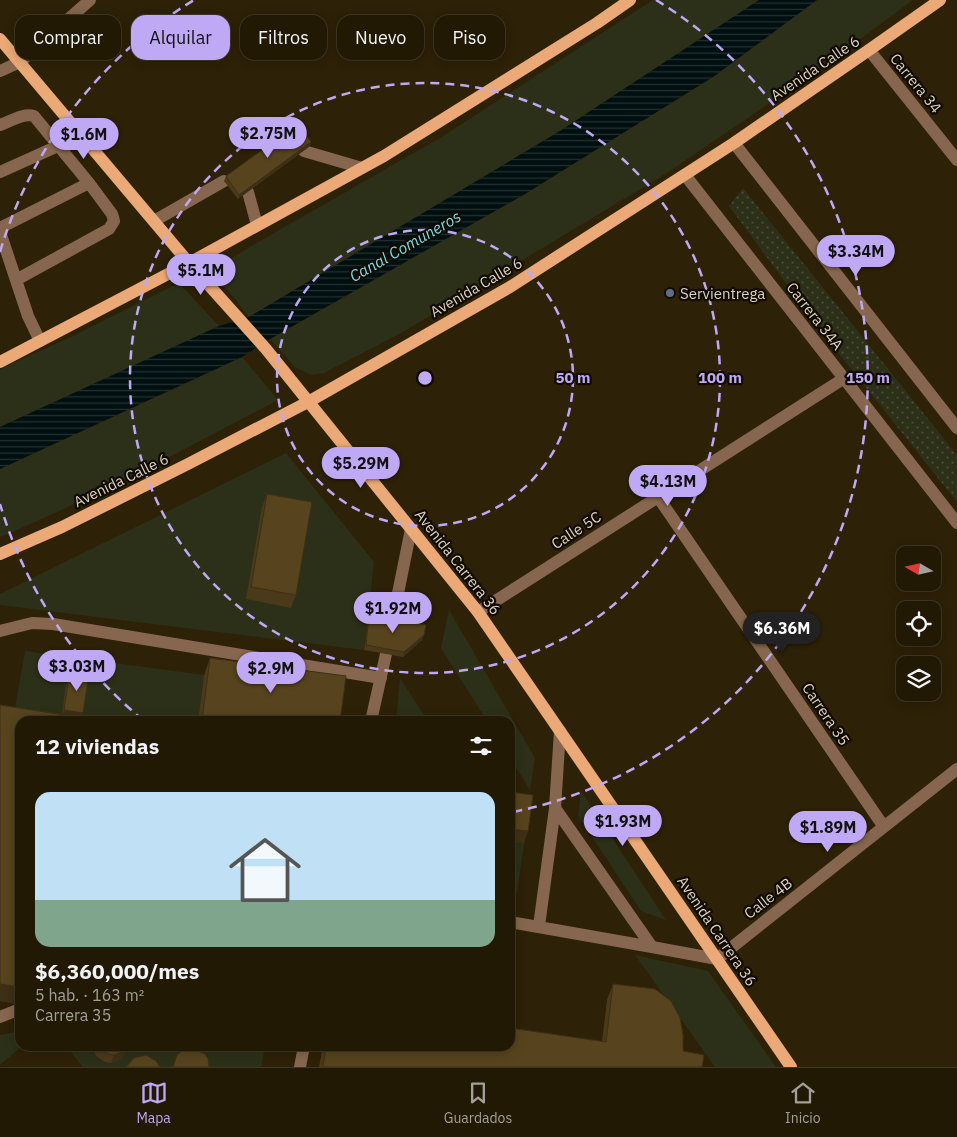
<!DOCTYPE html>
<html lang="es">
<head>
<meta charset="utf-8">
<style>
	body { margin:0; font-family:"IBM Plex Sans",sans-serif; background:#2a220f; color:#f1f3f6; height:100vh; display:flex; flex-direction:column; font-size:19px; white-space:nowrap }
	* { box-sizing:border-box; margin:0 }
	p { font-size:16px; color:#a2a09a }
	.icon { flex:none; width:28px; height:28px; fill:none; stroke:currentColor; stroke-width:2; stroke-linecap:round; stroke-linejoin:round }
	.map { position:relative; flex:1; overflow:hidden }
	.sheet { position:absolute; left:15px; top:716px; width:500px; height:335px; display:flex; flex-direction:column; background:#221905; border-radius:15px; box-shadow:0 2px 12px #0003,0 0 0 1px #3f3827 }
	.sheet>* { flex:none }
	.top-card { position:absolute; left:15px; top:15px; width:500px; height:45px; display:flex; gap:10px }
	.needle { width:32px; rotate:279deg }
	.buttons { position:absolute; left:896px; top:546px; display:grid; gap:10px }
	.buttons a { display:grid; place-items:center; width:45px; height:45px; border-radius:10px; background:#221905; box-shadow:0 2px 12px #0003,0 0 0 1px #3f3827; font-size:25px }
	.price { position:absolute; translate:-50% -42px; padding:0 11px; border-radius:18px; background:#bfa9f4; color:#111; font-size:16px; line-height:32px; filter:drop-shadow(0 1px 2px #0008) }
	.price::after { content:''; position:absolute; left:50%; top:30px; width:15px; height:11px; margin-left:-8px; background:inherit; clip-path:polygon(0 0,100% 0,50% 100%) }
	.price.selected { background:#222; color:#fff }
	ul { padding:0; list-style:none }
	li { display:grid; align-content:center; gap:10px; height:265px; padding:0 20px }
	li span { display:grid; place-items:center; height:155px; border-radius:15px; color:#555 }
	li>.icon { margin-inline-start:auto }
	span .icon { width:90px; height:90px; fill:#fffc; stroke-width:1 }
	li b { font-size:21px }
	h2 { display:flex; justify-content:space-between; align-items:center; height:60px; padding:0 20px; font-size:21px }
	.pill { padding:0 18px; border-radius:15px; background:#221905; box-shadow:0 2px 12px #0003,0 0 0 1px #3f3827; font-size:18px; line-height:45px }
	.pill.selected { background:#bfa9f4; color:#111 }
	.dock { display:flex; justify-content:space-around; align-items:center; height:70px; border-top:1px solid #3f3827; background:#221905; font-size:14px; color:#a2a09a }
	.dock a { display:grid; justify-items:center; gap:2px }
	.dock .selected { color:#bfa9f4 }
	.map>svg:first-child { display:block }
</style>
</head>
<body>
<div class="map">
<svg width="957" height="1067" viewBox="0 0 957 1067">
	<defs>
		<pattern id="park-dots" width="8" height="8" patternUnits="userSpaceOnUse" patternTransform="scale(1.25)"><rect width="8" height="8" fill="#2d3018"/><path d="M2 2h.1M6 6h.1" fill="none" stroke="#4b4d38" stroke-width="1.8" stroke-linecap="round"/></pattern>
		<pattern id="water-rules" width="6" height="5" patternUnits="userSpaceOnUse" patternTransform="scale(1.25)"><rect width="6" height="5" fill="#010f10"/><path d="M0 2.5h6" fill="none" stroke="#253131"/></pattern>
	</defs>
	<rect width="100%" height="100%" fill="#2d2107"/>
	<!-- grass -->
	<path fill="#2d3018" d="M653,0H759L560,131L249,317L224,286L220,276L221,265L248,248L440,138Z
		M817,0H913L814,73L667,173L403,332L324,373L311,375L295,367L270,339L525,194L713,77Z
		M179,283L219,326L0,427V369L73,336Z
		M242,357L278,400C187,448 96,497 0,537V469Z
		M286,453L374,562L364,650L0,605V594Z
		M449,610L535,758L530,790L510,758V721H487L441,648Z
		M25,651L204,675L198,721H20L12,724Z
		M400,678L428,721H396Z
		M581,791L666,920L641,911L578,816Z
		M510,842L524,844L517,892L510,897Z
		M635,955L708,971L776,1067H715Z
		M20,1031V1046H22L0,1065V1035Z
		M66,1046H265L261,1067H83Z"/>
	<!-- park -->
	<path fill="url(#park-dots)" d="M743,188L957,455V502L825,336L729,206Z"/>
	<!-- water -->
	<path fill="url(#water-rules)" d="M759,0H817L713,77L525,194L270,339L242,357L0,469V427L219,326L249,317L560,131Z"/>
	<g fill="none" stroke-linecap="round" stroke-linejoin="round">
		<!-- minor -->
		<path stroke="#86664e" stroke-width="12" d="M869,50L957,160
			M0,71L20,62L90,0
			M0,125C11,121 23,113 34,116L89,183L112,214L114,221L109,229L16,280
			M734,143L957,428
			M304,151L362,168
			M0,172L58,146
			M685,175L957,523
			M248,192L257,225
			M154,221L224,181
			M0,228L89,183
			M0,232L28,316L40,341
			M658,497L884,827
			M478,612L843,379
			M392,623L411,529
			M0,631L32,623L53,624L381,678
			M371,721L386,654
			M560,731L555,808L652,947L717,959L957,769
			M510,922L652,947
			M539,926L555,808
			M0,1017L20,1009
			M300,1067L304,1046"/>
		<!-- major -->
		<path stroke="#eaa976" stroke-width="12" d="M0,39L189,263L266,349L478,612L791,1067
			M0,362L189,263L384,156L597,23L630,0
			M0,554L62,527L188,464L308,402L510,287L734,143L869,50L940,0"/>
	</g>
	<!-- wall -->
	<path fill="#4b3a1a" d="M310,146L238,199L224,181L226,176Z
		M267,494L296,595L291,608L246,599L262,507Z
		M369,615L424,635L422,640L403,657L364,650L368,619Z
		M210,658L340,721H198L204,675Z
		M70,670L77,721L63,719L17,1004L0,1001V705L62,714L67,679Z
		M613,984L683,1051L702,1067H319L323,1046H510L602,1042L607,1000Z
		M93,1046H130L122,1059L111,1063L105,1062L96,1056Z"/>
	<!-- shaded-wall -->
	<path fill="#3d3015" d="M311,142L310,146L238,199L239,195Z
		M424,635L422,640L403,657L404,652Z
		M64,710L83,713L80,721L61,719Z
		M510,829L528,831L524,844L510,842Z
		M0,984L20,987V997L17,1004L0,1001Z
		M128,1046H130L129,1049L122,1059L111,1063L114,1055Z"/>
	<!-- building -->
	<path fill="#57441e" stroke="#3d3015" d="M298,124L311,142L239,195L226,176Z
		M267,494L312,502L296,595L251,587Z
		M369,615L426,625L424,635L404,652L366,645Z
		M210,658L346,676L340,721H202Z
		M70,670L89,673L83,713L64,710Z
		M0,705L64,715L63,721H20V987L0,984Z
		M510,792L533,795L528,831L510,829Z
		M613,984L655,989L671,1001L680,1018L683,1035V1051L704,1055L702,1067H323L326,1046H510V1028L606,1042Z
		M98,1046H128L125,1051L114,1055L108,1054Z
		M194,1049L205,1054L208,1059L209,1067H173L177,1055L182,1051Z
		M146,1055L156,1061L160,1067H126L134,1058Z"/>
	<!-- distance rings -->
	<g fill="none" stroke="#bfa9f4" stroke-width="2.5" stroke-dasharray="9 6">
		<circle cx="425" cy="378" r="148"/>
		<circle cx="425" cy="378" r="295"/>
		<path d="M143 720A443 443 0 0 1 0 504M0 252A443 443 0 0 1 194 0M656 0A443 443 0 0 1 513 812"/>
	</g>
	<!-- markers -->
	<circle fill="#5c6f8a" stroke="#110b03" stroke-width="2" cx="670" cy="293" r="5"/>
	<g text-anchor="middle" dominant-baseline="central" stroke-width="4.5" stroke-linejoin="round" paint-order="stroke">
		<!-- street labels -->
		<g font-size="15" fill="#dbd2c4" stroke="#110b03">
			<text transform="translate(815 68) rotate(-34)">Avenida Calle 6</text>
			<text transform="translate(916 83) rotate(51)">Carrera 34</text>
			<text transform="translate(476 287) rotate(-30)">Avenida Calle 6</text>
			<text transform="translate(815 316) rotate(52)">Carrera 34A</text>
			<text transform="translate(121 480) rotate(-26)">Avenida Calle 6</text>
			<text transform="translate(576 530) rotate(-33)">Calle 5C</text>
			<text transform="translate(458 562) rotate(52)">Avenida Carrera 36</text>
			<text transform="translate(826 714) rotate(56)">Carrera 35</text>
			<text transform="translate(768 898) rotate(-38)">Calle 4B</text>
			<text transform="translate(717 931) rotate(56)">Avenida Carrera 36</text>
		</g>
		<!-- poi labels -->
		<g font-size="15" fill="#dbd2c4" stroke="#110b03" text-anchor="start">
			<text x="680" y="293">Servientrega</text>
		</g>
		<!-- water labels -->
		<g font-size="16" font-style="italic" fill="#7cdae2" stroke="#110b03">
			<text transform="translate(405 246) rotate(-30)">Canal Comuneros</text>
		</g>
	</g>
	<circle cx="425" cy="378" r="8" fill="#bfa9f4" stroke="#110b03" stroke-width="2.5"/>
	<g font-size="15" text-anchor="middle" font-weight="bold" fill="#bfa9f4" stroke="#110b03" stroke-width="4.5" stroke-linejoin="round" paint-order="stroke">
		<text x="573" y="383">50 m</text>
		<text x="720" y="383">100 m</text>
		<text x="868" y="383">150 m</text>
	</g>
</svg>
<div class="buttons">
<a><svg class="needle" viewBox="-14 -14 28 28"><path d="M0-13l5 13h-10z" fill="#e53935"/><path d="M0 13l5-13h-10z" fill="#a2a09a"/></svg></a>
<a><svg class="icon" aria-label="locate" viewBox="0 0 24 24"><circle cx="12" cy="12" r="6"/><path d="M12 2v4M12 18v4M2 12h4M18 12h4"/></svg></a>
<a><svg class="icon" aria-label="layers" viewBox="0 0 24 24"><path d="M12 4l9 5-9 5-9-5zM3 14l9 5 9-5"/></svg></a>
</div>
<b class="price" style="left:268px;top:159px">$2.75M</b>
<b class="price" style="left:84px;top:160px">$1.6M</b>
<b class="price" style="left:856px;top:277px">$3.34M</b>
<b class="price" style="left:201px;top:296px">$5.1M</b>
<b class="price" style="left:361px;top:489px">$5.29M</b>
<b class="price" style="left:668px;top:507px">$4.13M</b>
<b class="price" style="left:393px;top:634px">$1.92M</b>
<b class="price selected" style="left:782px;top:654px">$6.36M</b>
<b class="price" style="left:77px;top:692px">$3.03M</b>
<b class="price" style="left:271px;top:694px">$2.9M</b>
<b class="price" style="left:623px;top:847px">$1.93M</b>
<b class="price" style="left:828px;top:853px">$1.89M</b>
<div class="top-card">
<a class="pill">Comprar</a>
<a class="pill selected">Alquilar</a>
<a class="pill">Filtros</a>
<a class="pill">Nuevo</a>
<a class="pill">Piso</a>
</div>
<section class="sheet">
<h2>12 viviendas<svg class="icon" aria-label="filters" viewBox="0 0 24 24"><path d="M4 7h16M4 17h16"/><circle cx="9" cy="7" r="2"/><circle cx="15" cy="17" r="2"/></svg></h2>
<ul>
<li><span style="background:linear-gradient(#bfe0f5 70%,#7fa58c 0)"><svg class="icon" aria-label="home" viewBox="0 0 24 24"><path d="M3 11l9-7 9 7M6 9v11h12V9"/></svg></span><div><b>$6,360,000/mes</b><p>5 hab. · 163 m²</p><p>Carrera 35</p></div></li>
</ul>
</section>
</div>
<nav class="dock">
<a class="selected"><svg class="icon" aria-label="map" viewBox="0 0 24 24"><path d="M3 6l6-2 6 2 6-2v14l-6 2-6-2-6 2zM9 4v14M15 6v14"/></svg>Mapa</a>
<a><svg class="icon" aria-label="saved" viewBox="0 0 24 24"><path d="M7 4h10v16l-5-4-5 4z"/></svg>Guardados</a>
<a><svg class="icon" aria-label="home" viewBox="0 0 24 24"><path d="M3 11l9-7 9 7M6 9v11h12V9"/></svg>Inicio</a>
</nav>
</body>
</html>
